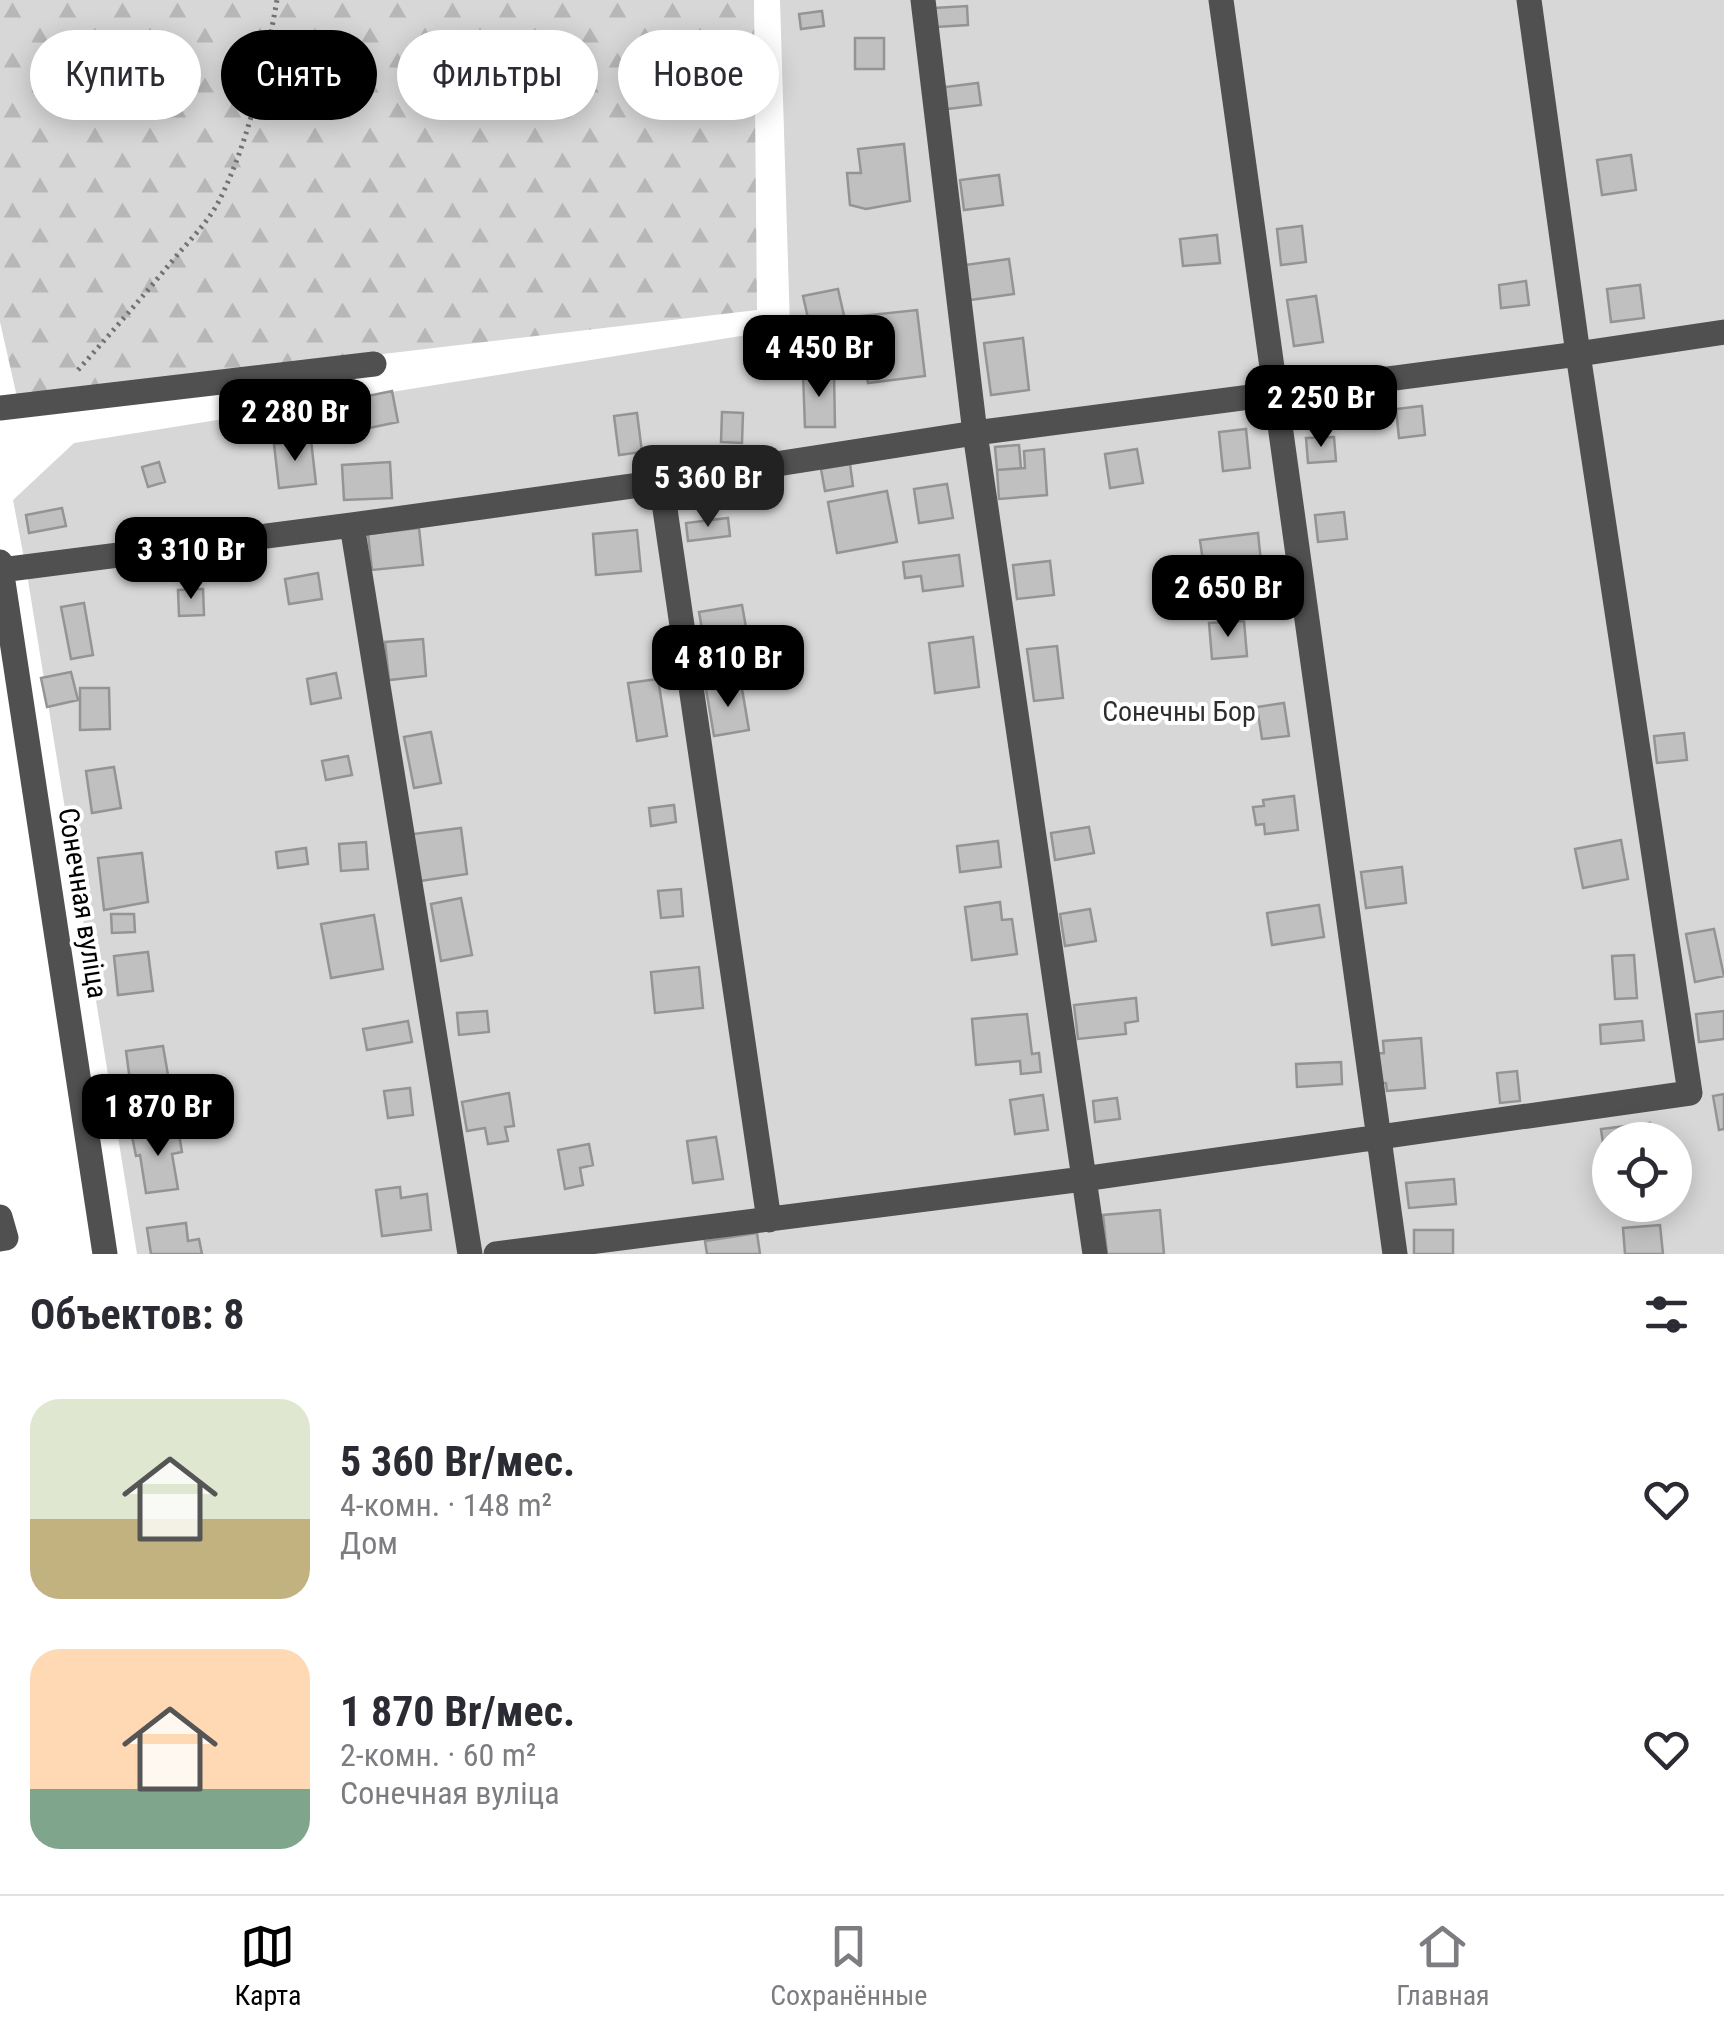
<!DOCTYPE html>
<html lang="ru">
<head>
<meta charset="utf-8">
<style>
	body { margin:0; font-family:"Roboto Condensed",sans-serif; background:#f7f7f7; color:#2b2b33; height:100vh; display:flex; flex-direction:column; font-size:38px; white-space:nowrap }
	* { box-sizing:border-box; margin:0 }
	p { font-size:32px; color:#7c7c81 }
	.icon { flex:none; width:55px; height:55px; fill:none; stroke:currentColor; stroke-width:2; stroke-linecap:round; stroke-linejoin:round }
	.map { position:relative; height:1254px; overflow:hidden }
	.sheet { display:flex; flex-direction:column; background:#fff; flex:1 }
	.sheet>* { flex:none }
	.hud { position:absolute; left:30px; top:30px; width:1000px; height:90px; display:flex; gap:20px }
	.buttons { position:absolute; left:1592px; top:1122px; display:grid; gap:20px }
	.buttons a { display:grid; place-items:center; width:100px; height:100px; border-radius:50%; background:#fff; box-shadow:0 5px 25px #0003; font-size:50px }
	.price { position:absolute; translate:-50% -85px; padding:0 22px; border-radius:20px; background:#000; color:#fff; font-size:32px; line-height:65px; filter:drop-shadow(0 2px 5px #0008) }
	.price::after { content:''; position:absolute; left:50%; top:60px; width:30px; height:22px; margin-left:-15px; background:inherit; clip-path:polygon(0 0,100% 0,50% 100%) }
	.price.current { background:#222; color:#fff }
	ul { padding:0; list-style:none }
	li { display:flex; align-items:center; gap:30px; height:250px; padding:0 30px }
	li span { display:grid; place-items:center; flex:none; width:280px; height:200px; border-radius:30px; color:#555 }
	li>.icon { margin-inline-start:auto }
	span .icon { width:120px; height:120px; fill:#fffc; stroke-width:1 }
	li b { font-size:42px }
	h2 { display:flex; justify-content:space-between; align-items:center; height:120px; padding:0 30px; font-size:42px }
	.tag { padding:0 35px; border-radius:45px; background:#fff; box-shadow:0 5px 25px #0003; font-size:35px; line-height:90px }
	.tag.current { background:#000; color:#fff }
	.menu { display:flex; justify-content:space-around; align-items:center; height:140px; border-top:2px solid #e1e1e2; background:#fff; font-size:28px; color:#7c7c81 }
	.menu a { display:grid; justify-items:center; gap:5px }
	.menu .current { color:#000 }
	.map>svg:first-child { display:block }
</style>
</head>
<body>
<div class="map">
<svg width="1724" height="1254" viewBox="0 0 1724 1254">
	<defs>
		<pattern id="forest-firs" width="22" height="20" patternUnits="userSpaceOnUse" patternTransform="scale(2.5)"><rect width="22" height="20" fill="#d7d7d7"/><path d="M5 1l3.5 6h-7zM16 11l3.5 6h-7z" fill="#b7b7b7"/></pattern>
	</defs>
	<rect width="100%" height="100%" fill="#fff"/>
	<!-- forest -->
	<path fill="url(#forest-firs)" d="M0,0H754L757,310L17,397L0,322Z"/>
	<!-- garden -->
	<path fill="#d7d7d7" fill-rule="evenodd" d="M780,0H1724V1254H137L27,574L13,500L74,443L790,328ZM1610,1140H1675V1205H1610Z"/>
	<!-- building -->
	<path fill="#c0c0c0" stroke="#949494" stroke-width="2.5" d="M967,6L968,25L936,27L935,8Z
		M822,11L824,26L801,29L799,14Z
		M855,38H884V69H855Z
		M978,83L981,105L947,109L945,87Z
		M904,144L910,201L866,209L850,205L847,173H861L858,149Z
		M1631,155L1636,190L1602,195L1597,160Z
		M999,175L1003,205L964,210L960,180Z
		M1302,226L1306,262L1281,265L1277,229Z
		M1217,235L1220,263L1183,266L1180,239Z
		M1009,259L1014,294L970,300L965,265Z
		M1526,281L1529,305L1501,308L1499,285Z
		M1640,285L1644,318L1611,322L1607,289Z
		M838,289L847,329L812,336L803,296Z
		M1316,296L1323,342L1294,346L1287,300Z
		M917,310L925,376L868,383L860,316Z
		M1023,338L1029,390L991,395L984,343Z
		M834,373L835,427H805L803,374Z
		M392,391L398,422L369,428L363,397Z
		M1422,406L1425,435L1399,438L1396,409Z
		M722,412L743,413L742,443L721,442Z
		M637,413L642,452L619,455L614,416Z
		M1246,429L1250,468L1223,471L1219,432Z
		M1334,437L1336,461L1308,463L1306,438Z
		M311,440L316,484L279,488L274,444Z
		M1019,445L1021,468L997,470L995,447Z
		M1044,449L1047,495L999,499L997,470L1025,468L1024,451Z
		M1137,449L1143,483L1110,488L1105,454Z
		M159,462L165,482L148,487L142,467Z
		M390,462L392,498L344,500L342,465Z
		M850,464L853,486L825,491L821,469Z
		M947,484L953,518L919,523L914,489Z
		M887,491L897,542L837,553L828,502Z
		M62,508L66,526L29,533L26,515Z
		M1344,512L1347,539L1318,542L1315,515Z
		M728,518L730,536L688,541L686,523Z
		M419,528L423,565L372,570L368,534Z
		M637,530L641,571L596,575L593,534Z
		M1258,533L1261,562L1204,569L1200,540Z
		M959,555L963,586L923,591L921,576L905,578L903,562Z
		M1050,561L1054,595L1017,599L1013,565Z
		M318,573L322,599L289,604L285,579Z
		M203,589L204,615L179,616L178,590Z
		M84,603L93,655L71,659L61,607Z
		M742,605L746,627L703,635L699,612Z
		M1244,621L1247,656L1212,659L1209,623Z
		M973,637L979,687L935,693L929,643Z
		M423,639L426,676L389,680L385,642Z
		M1057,646L1063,698L1034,701L1027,649Z
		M71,672L78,700L47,707L41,678Z
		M336,673L341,698L311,704L307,679Z
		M658,679L667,736L637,741L628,683Z
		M741,683L749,730L714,736L706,689Z
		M80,688H109L110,729L80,730Z
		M1284,703L1289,736L1262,739L1257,707Z
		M431,732L441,783L414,788L404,737Z
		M1684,733L1687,760L1657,763L1654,736Z
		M348,756L352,775L326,780L322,761Z
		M114,767L121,808L92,813L86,771Z
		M1294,796L1298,830L1265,834L1264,824L1256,825L1253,807L1264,806L1263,800Z
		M674,805L676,822L651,826L649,808Z
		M1089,827L1094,853L1055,860L1051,833Z
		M461,828L467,874L420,881L413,834Z
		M1621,840L1628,879L1583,888L1575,849Z
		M998,841L1001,867L960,872L957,846Z
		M366,842L368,869L341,871L339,844Z
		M306,848L308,864L278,868L276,852Z
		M142,853L148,902L104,910L98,858Z
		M1402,867L1406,903L1366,908L1361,872Z
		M681,889L683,916L661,918L658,891Z
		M461,898L472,955L441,961L431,904Z
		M1000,902L1002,920L1012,919L1017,954L972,960L965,907Z
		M1319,905L1324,937L1272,945L1267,913Z
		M1090,909L1096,941L1065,946L1060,914Z
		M111,914H134L135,932L112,933Z
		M374,915L383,969L331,978L321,924Z
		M1714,929L1724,976L1695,982L1686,934Z
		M148,952L153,991L118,995L114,956Z
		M1634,955L1637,998L1615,999L1612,956Z
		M699,967L703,1008L655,1013L651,972Z
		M1136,998L1138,1021L1125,1023L1126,1034L1078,1039L1074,1005Z
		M487,1011L489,1032L459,1035L457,1013Z
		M1724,1011V1039L1699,1042L1696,1014Z
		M1027,1014L1032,1054L1039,1053L1041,1072L1021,1074L1020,1061L976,1065L972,1019Z
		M408,1021L412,1042L367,1050L363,1029Z
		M1642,1021L1644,1040L1601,1044L1600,1025Z
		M1421,1038L1425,1088L1387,1091L1386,1083L1375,1084L1373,1054L1384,1053L1383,1041Z
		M163,1046L168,1075L130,1081L126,1051Z
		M1341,1062L1342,1084L1297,1087L1296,1064Z
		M1517,1071L1520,1101L1500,1103L1497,1073Z
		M410,1088L413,1115L388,1118L384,1091Z
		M509,1093L514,1126L505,1127L508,1141L488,1144L485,1128L467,1131L462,1102Z
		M1724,1094V1129L1719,1130L1713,1096Z
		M1043,1095L1048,1130L1015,1134L1010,1100Z
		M1117,1098L1120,1119L1095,1122L1093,1101Z
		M1650,1123L1652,1140H1610V1157L1605,1158L1601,1129Z
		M178,1128L182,1152L172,1154L178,1189L146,1193L140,1155L136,1156L132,1136Z
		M716,1137L723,1179L693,1183L687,1141Z
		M589,1144L593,1165L580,1168L583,1185L565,1189L558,1150Z
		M1454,1179L1456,1204L1409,1208L1406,1183Z
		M400,1187L401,1198L427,1194L431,1230L382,1236L376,1190Z
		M1160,1210L1164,1254H1107L1103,1215Z
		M186,1223L188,1241L199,1239L202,1254H151L147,1228Z
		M1660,1225L1663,1254H1625L1623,1228Z
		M1414,1230H1453V1254H1414Z
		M757,1233L760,1254H707L705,1241Z"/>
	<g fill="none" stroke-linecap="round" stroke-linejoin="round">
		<!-- path -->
		<path stroke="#727272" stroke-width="5" stroke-dasharray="2.5 5" stroke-linecap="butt" d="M78,370C112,332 145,294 178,254C193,237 210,219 220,199C250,138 265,67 277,0"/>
		<!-- minor -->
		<path stroke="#505050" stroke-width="25" d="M923,0L975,433L1095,1254
			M1221,0L1395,1254
			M0,408L374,364
			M661,482L769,1220
			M352,525L470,1254
			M0,562L105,1254
			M1,570L352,525L661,482L975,433L1578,354L1724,332
			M0,1217L6,1238L0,1239
			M496,1254L1083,1179L1690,1093L1578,354L1529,0"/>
	</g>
	<g text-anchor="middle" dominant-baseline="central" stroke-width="8" stroke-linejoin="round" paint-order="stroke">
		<!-- park labels -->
		<g font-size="28" fill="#2e2e2e" stroke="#fff">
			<text x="1179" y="711">Сонечны Бор</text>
		</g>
		<!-- street labels -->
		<g font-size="28" fill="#000" stroke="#fff">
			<text transform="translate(83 903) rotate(81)">Сонечная вуліца</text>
		</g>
	</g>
</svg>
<div class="buttons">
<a><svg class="icon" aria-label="locate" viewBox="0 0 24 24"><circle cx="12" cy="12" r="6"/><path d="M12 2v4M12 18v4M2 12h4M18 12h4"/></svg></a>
</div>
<b class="price" style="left:819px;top:400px">4 450 Br</b>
<b class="price" style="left:1321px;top:450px">2 250 Br</b>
<b class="price" style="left:295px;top:464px">2 280 Br</b>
<b class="price current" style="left:708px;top:530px">5 360 Br</b>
<b class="price" style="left:191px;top:602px">3 310 Br</b>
<b class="price" style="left:1228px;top:640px">2 650 Br</b>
<b class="price" style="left:728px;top:710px">4 810 Br</b>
<b class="price" style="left:158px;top:1159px">1 870 Br</b>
<div class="hud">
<a class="tag">Купить</a>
<a class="tag current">Снять</a>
<a class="tag">Фильтры</a>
<a class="tag">Новое</a>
</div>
</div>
<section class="sheet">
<h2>Объектов: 8<svg class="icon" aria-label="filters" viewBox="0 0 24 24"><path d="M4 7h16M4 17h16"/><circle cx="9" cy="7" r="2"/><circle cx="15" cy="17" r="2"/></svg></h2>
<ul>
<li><span style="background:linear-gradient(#dfe7d0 60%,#c2b280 0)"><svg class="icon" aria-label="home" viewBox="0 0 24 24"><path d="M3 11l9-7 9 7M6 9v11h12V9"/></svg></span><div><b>5 360 Br/мес.</b><p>4-комн. · 148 m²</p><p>Дом</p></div><svg class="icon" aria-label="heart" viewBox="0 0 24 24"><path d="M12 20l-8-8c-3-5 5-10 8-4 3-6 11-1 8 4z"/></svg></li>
<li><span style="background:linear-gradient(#ffd9b3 70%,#7fa58c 0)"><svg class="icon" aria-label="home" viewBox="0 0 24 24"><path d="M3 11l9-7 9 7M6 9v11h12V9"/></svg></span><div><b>1 870 Br/мес.</b><p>2-комн. · 60 m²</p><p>Сонечная вуліца</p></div><svg class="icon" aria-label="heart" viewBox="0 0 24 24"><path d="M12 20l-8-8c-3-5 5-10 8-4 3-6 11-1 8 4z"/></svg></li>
</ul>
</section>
<nav class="menu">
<a class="current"><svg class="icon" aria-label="map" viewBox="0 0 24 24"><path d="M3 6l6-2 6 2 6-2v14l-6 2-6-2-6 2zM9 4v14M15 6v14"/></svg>Карта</a>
<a><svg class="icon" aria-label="saved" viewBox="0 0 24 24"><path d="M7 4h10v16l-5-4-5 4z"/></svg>Сохранённые</a>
<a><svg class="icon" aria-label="home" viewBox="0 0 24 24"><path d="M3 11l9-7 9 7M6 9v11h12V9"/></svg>Главная</a>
</nav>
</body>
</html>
